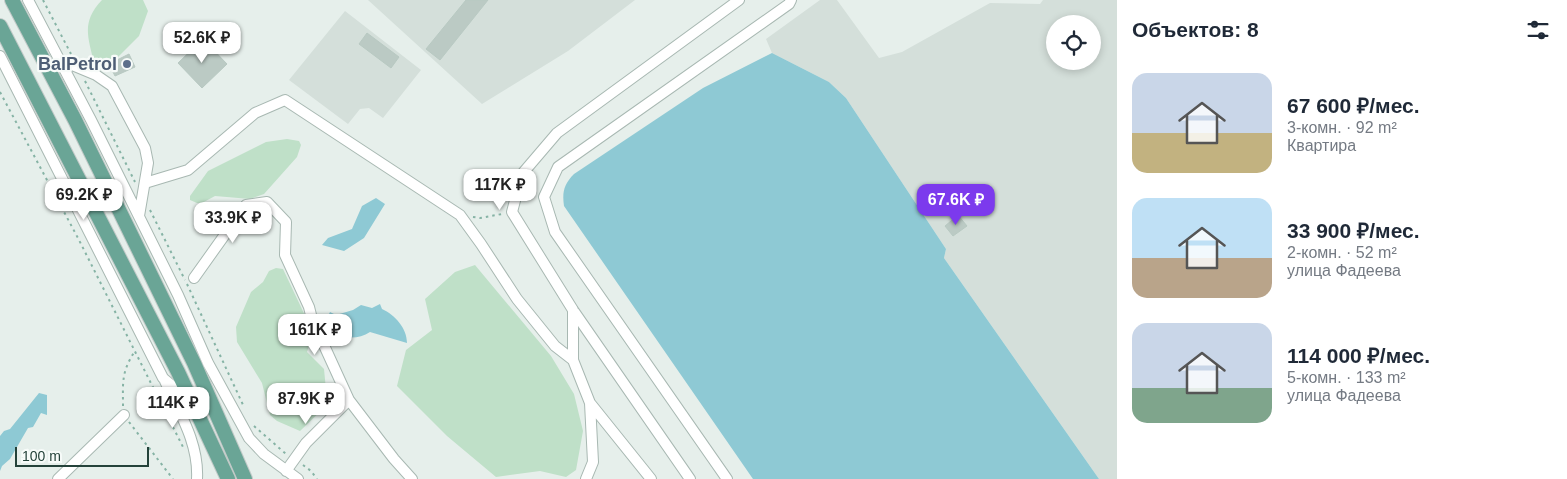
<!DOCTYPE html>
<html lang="ru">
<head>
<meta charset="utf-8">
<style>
	body { margin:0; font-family:Helvetica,sans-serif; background:#f6f6f7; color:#1f2937; height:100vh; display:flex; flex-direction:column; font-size:19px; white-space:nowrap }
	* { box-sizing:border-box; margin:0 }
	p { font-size:16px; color:#747a83 }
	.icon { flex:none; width:28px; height:28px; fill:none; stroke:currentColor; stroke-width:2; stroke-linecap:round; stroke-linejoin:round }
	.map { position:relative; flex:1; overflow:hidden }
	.side { display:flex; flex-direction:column; background:#fff; width:450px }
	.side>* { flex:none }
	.fabs { position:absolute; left:1046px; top:15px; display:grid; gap:10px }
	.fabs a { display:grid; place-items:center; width:55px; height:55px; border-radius:50%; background:#fff; box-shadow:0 2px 8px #0003; font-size:25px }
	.scale { position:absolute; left:15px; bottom:12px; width:134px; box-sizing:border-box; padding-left:5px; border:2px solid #24423a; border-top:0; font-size:14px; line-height:18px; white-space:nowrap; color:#24423a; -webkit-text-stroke:4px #f7fbf9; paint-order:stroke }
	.price { position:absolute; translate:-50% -42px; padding:0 11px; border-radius:10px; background:#fff; color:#222; font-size:16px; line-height:32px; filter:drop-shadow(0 1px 2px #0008) }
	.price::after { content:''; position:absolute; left:50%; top:30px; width:15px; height:11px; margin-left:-8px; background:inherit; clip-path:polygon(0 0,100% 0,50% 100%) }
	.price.current { background:#7c3aed; color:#fff }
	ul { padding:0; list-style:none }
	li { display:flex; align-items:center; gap:15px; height:125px; padding:0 15px }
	li span { display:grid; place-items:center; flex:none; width:140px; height:100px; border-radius:15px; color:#555 }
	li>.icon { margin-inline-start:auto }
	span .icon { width:60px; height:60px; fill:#fffc; stroke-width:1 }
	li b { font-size:21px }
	h2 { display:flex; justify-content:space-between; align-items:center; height:60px; padding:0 15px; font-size:21px }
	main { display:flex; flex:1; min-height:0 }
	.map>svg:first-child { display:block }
</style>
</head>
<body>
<main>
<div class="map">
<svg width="1117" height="479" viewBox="0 0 1117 479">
	<rect width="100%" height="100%" fill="#e6efeb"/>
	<!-- built -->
	<path fill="#d4dfda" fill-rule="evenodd" d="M368,0H635L568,51L482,104Z
		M820,0H837L879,58L902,52L990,3L1040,4L1043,0H1117V479H1099L944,258L946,249L846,98L829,82L772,53L766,39ZM1055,24H1092V61H1055Z
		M345,11L421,70L383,118L369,108L360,109L348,124L289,80Z"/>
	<!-- green -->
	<path fill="#bfe0c8" d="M102,0H143L148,11L139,36L109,66L94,63C88,37 81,22 102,0Z
		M287,139L299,141L301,145L297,157L264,194L250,199L215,196L202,203H197L190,200V196L208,171L266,142Z
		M475,265L551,356L574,394L583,431L576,470L566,477L540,471L496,477L447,436L397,386L406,350L432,330L425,299L455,272Z
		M276,268L283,269L310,326L312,336L307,352L324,369L327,400L324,408L300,431L277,421L270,415L262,383L237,342L236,327L251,292L263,282L269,271Z"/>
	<!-- water -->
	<path fill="#8ec9d4" d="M772,53L829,82L846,98L946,249L944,258L1099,479H753L564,206C562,192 564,184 574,174L703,88Z
		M376,198L385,204L364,238L344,251L322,245L328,238L352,229L362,206Z
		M380,304L382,309C395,315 407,328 407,343L370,332C355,342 337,337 322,328L330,312L336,315L353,310L361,305L372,308Z
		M39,393L47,395V415L41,413L33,427L28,428L10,459L2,466L0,471V436L4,431L10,429Z"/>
	<!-- building -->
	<path fill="#bbcac4" stroke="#b8c9c2" d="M466,0H488L440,60L426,49Z
		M367,33L399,57L391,68L359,44Z
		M203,39L227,64L202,88L178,63Z
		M129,54L135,67L115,76L109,64Z
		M958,215L967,226L953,236L945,226Z"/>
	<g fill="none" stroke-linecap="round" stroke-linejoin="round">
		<!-- minor casing -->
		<g stroke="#a8b8b2" stroke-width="12">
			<path id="minor" d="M28,0L91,120L178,295L208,363L249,438L264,454L298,479
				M0,56L163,378L189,400
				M60,60L96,75L112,86L145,148L148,163L139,216
				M145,183L188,170L255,113L285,100L460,215L481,244L517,299L555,346L573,360
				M194,278L246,205L267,202L286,222L285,255L309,307L312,319L349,400L394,459L412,479
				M573,310V360L590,403L593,462L586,479
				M165,381C179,412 199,443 197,479
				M590,403L651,479
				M286,471L306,443L349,400
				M58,479L124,415
				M690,479L573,310L512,212L522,174L557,133L739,0
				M727,479L555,232L544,197L558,167L789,4L791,0"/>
		</g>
		<!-- major casing -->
		<g stroke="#c2cac8" stroke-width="16">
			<path id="major" d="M12,0L75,120L194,363L245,479
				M0,26L178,372L228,479"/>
		</g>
		<!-- path -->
		<path stroke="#86b3a5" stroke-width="2" stroke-dasharray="2.5 4" stroke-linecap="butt" d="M43,0L71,54
			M85,81L135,182
			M0,92L79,240L183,447
			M150,210L185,280
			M473,217L480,218L502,214
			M187,284L244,407
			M123,406C123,383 121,372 135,351
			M129,422L173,479
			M254,426L286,454
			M303,465L311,471L317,479"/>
		<!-- minor -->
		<use href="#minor" stroke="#fff" stroke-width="10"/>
		<!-- major -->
		<use href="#major" stroke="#6aa596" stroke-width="14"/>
	</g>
	<!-- markers -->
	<circle fill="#5c6f8a" stroke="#f7fbf9" stroke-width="2" cx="127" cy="64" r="5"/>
	<g text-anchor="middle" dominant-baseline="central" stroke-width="4.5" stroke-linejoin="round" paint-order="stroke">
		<!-- service labels -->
		<g font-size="18" font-weight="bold" fill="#4e5e75" stroke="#f7fbf9" text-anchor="end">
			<text x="117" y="64">BalPetrol</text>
		</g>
	</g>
</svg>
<div class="fabs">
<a><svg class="icon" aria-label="locate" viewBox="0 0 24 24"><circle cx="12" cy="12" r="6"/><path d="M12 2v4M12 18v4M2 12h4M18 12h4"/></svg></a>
</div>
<div class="scale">100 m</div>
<b class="price" style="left:202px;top:64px">52.6K ₽</b>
<b class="price" style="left:500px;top:211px">117K ₽</b>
<b class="price" style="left:84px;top:221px">69.2K ₽</b>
<b class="price current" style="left:956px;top:226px">67.6K ₽</b>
<b class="price" style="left:233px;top:244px">33.9K ₽</b>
<b class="price" style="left:315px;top:356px">161K ₽</b>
<b class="price" style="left:306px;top:425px">87.9K ₽</b>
<b class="price" style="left:173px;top:429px">114K ₽</b>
</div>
<section class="side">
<h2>Объектов: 8<svg class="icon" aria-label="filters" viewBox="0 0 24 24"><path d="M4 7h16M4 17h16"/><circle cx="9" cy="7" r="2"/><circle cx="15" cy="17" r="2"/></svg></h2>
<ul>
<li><span style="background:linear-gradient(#c9d6e8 60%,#c2b280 0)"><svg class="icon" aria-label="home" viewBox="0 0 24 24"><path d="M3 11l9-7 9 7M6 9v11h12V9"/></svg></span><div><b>67 600 ₽/мес.</b><p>3-комн. · 92 m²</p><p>Квартира</p></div></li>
<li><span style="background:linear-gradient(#bfe0f5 60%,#b9a48a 0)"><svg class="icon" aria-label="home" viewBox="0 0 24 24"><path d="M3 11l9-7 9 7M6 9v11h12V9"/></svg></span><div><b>33 900 ₽/мес.</b><p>2-комн. · 52 m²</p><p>улица Фадеева</p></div></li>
<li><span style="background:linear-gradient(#c9d6e8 65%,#7fa58c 0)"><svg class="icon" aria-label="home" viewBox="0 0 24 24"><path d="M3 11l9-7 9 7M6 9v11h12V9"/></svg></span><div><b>114 000 ₽/мес.</b><p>5-комн. · 133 m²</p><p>улица Фадеева</p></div></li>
</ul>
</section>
</main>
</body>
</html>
